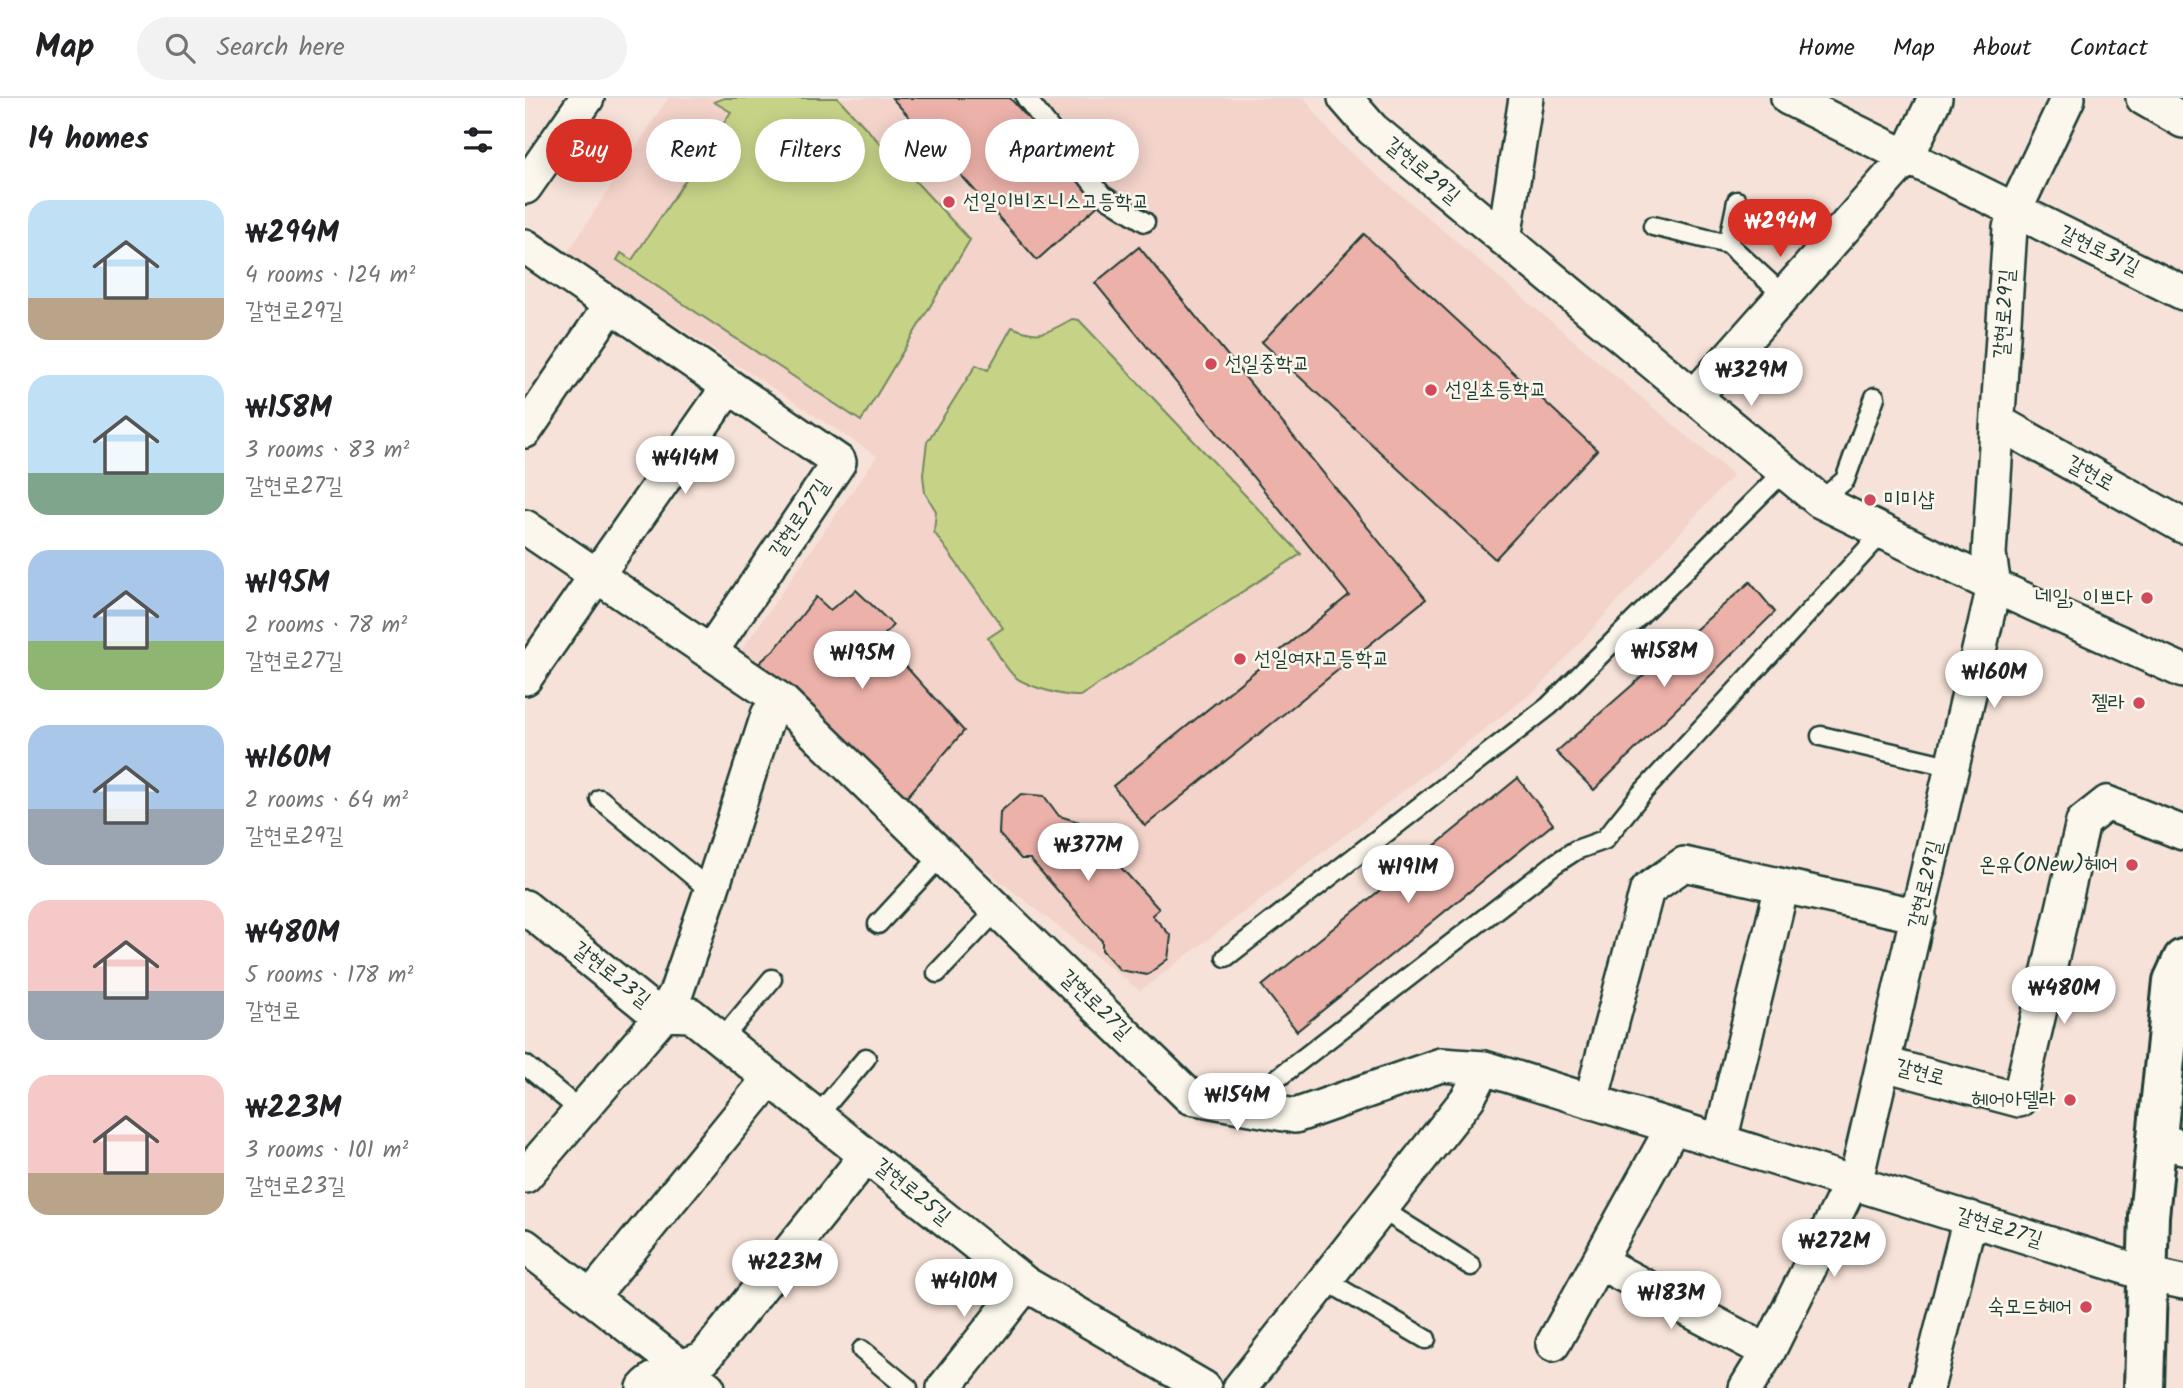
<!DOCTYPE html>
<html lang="en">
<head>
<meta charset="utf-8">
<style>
	body { margin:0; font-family:Kalam,"Poor Story",sans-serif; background:#f2f2f2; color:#202124; height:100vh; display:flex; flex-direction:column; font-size:26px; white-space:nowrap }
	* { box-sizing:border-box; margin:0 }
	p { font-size:23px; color:#757577 }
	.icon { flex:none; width:38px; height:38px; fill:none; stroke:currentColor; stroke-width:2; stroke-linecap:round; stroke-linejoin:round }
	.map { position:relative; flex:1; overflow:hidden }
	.side { display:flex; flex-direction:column; background:#fff; width:525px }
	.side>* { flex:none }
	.banner { position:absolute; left:21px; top:21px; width:665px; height:63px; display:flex; gap:14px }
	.price { position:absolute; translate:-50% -60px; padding:0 16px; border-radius:24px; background:#fff; color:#222; font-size:23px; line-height:46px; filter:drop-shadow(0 2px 4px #0008) }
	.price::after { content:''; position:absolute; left:50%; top:42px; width:21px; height:16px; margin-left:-10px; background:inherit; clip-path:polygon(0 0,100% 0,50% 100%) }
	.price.current { background:#d93025; color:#fff }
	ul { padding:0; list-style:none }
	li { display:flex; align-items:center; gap:21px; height:175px; padding:0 28px }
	li span { display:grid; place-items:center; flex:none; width:196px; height:140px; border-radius:21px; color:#555 }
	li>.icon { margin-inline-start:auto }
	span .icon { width:84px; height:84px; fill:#fffc; stroke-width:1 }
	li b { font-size:30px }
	h2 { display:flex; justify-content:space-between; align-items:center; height:84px; padding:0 28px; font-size:30px }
	.pill { padding:0 24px; border-radius:32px; background:#fff; box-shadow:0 4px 18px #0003; font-size:24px; line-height:63px }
	.pill.current { background:#d93025; color:#fff }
	header { display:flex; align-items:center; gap:42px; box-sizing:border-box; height:98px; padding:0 35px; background:#fff; border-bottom:2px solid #e0e0e0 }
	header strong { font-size:33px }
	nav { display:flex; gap:38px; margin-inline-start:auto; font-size:24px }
	.search { width:490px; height:63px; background:#f2f2f2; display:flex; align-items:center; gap:18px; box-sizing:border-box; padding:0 24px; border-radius:38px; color:#757577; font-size:26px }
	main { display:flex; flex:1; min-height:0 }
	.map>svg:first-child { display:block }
</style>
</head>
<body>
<header>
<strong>Map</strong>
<div class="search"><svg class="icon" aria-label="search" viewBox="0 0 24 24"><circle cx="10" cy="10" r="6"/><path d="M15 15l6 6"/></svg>Search here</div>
<nav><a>Home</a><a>Map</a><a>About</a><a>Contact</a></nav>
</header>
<main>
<section class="side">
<h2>14 homes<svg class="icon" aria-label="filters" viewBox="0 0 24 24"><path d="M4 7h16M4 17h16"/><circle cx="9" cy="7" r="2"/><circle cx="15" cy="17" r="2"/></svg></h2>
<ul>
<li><span style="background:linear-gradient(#bfe0f5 70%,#b9a48a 0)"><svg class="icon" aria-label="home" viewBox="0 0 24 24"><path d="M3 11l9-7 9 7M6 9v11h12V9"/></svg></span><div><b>₩294M</b><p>4 rooms · 124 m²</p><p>갈현로29길</p></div></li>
<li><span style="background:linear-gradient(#bfe0f5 70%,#7fa58c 0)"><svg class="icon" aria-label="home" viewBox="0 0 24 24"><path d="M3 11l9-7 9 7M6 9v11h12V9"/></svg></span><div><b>₩158M</b><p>3 rooms · 83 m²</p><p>갈현로27길</p></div></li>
<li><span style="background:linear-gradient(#a9c7e8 65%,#8fb573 0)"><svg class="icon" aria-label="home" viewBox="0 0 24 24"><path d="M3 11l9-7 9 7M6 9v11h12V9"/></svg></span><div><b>₩195M</b><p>2 rooms · 78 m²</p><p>갈현로27길</p></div></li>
<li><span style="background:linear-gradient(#a9c7e8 60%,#9aa5b1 0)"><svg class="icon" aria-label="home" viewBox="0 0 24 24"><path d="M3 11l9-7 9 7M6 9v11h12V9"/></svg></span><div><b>₩160M</b><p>2 rooms · 64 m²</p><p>갈현로29길</p></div></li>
<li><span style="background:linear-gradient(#f6c9c9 65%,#9aa5b1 0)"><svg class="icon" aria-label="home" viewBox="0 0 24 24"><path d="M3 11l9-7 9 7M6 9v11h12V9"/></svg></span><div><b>₩480M</b><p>5 rooms · 178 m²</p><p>갈현로</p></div></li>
<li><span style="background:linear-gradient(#f6c9c9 70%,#b9a48a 0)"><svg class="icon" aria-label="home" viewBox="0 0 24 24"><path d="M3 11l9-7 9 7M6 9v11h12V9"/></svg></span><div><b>₩223M</b><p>3 rooms · 101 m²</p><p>갈현로23길</p></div></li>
</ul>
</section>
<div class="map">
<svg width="1658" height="1290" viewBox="0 0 1658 1290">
	<rect width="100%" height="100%" fill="#f6e2d8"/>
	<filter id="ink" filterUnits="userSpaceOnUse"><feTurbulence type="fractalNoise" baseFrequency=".0143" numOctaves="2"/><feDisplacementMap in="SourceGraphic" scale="14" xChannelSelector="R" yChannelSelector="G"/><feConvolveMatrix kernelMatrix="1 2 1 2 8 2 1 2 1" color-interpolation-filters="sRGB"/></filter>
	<g filter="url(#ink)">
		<!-- built -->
		<path fill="#f3d3ca" d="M143,0H779L813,44L1208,377L1012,591L615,893L394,719L211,560L352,358L42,156Z"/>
		<!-- green -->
		<path fill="#c6d387" stroke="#72885e" stroke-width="2" d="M199,0H313L445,142L336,323L92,162L96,155L107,162L206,14L189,4Z
			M547,221L554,222L776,456L555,598C540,599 499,588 488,577C478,567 471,552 463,540L478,530L409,434L411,413L400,395L398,377L402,344L451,267L463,272L487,229C515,241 522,235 547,221Z"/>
		<!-- building -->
		<path fill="#ecb1a9" stroke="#1f3d34" stroke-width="2" d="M367,0H485L578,103L512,162Z
			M839,136L1072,352L970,461L737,244Z
			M614,149L901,501L620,728L588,688L824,497L570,185Z
			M1225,484L1250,514L1069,692L1031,654Z
			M331,492L368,527L356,541L439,633L381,700L230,569L251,550L291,499L305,512Z
			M993,680L1028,726L772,933L737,888Z
			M496,696L519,698L534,718L554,724L634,811L627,817L646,838L643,861L622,877L595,872L577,852V843L505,761H496L474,736L475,714Z"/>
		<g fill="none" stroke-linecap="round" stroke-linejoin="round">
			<!-- lane casing -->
			<g stroke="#1f3d34" stroke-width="23">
				<path id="lane" d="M501,0L577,97L620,124
					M1128,128L1203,146L1259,198
					M1203,146L1212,103
					M1295,403L1320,382L1350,299
					M1296,638L1428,669
					M75,701L186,793
					M353,826L416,758
					M701,859L1024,608L1259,373
					M412,875L472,812
					M197,941L247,881
					M0,967L56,1013
					M745,986L1031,765L1051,752L1079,742L1116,696L1358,434
					M292,1018L341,960
					M856,1111L946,1168
					M800,1182L901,1241
					M337,1252L383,1290"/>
			</g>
			<!-- street casing -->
			<g stroke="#1f3d34" stroke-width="38">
				<path id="street" d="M820,0L847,31L1295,403L1469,488L1658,573
					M1263,0L1658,195
					M1618,0L1658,23
					M0,89L62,0
					M979,141L1001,0
					M0,148L314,364L186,553
					M1169,299L1382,59L1410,0
					M1473,324L1658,428
					M0,333L86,207
					M0,429L257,603L665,999L770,1018L916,967L959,970L1622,1176L1658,1184
					M0,580L204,288
					M0,809L122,908L139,916L166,917L501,1186L679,1290
					M1359,966L1494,1002L1558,724L1582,705L1658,735
					M1066,1003L1122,792L1159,766L1394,818
					M1631,1042L1658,1049
					M1195,1043L1257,788
					M0,1078L139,916L151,895L186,793L243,617L257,603
					M0,1148L183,1290
					M1074,1164L1243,1254
					M66,1199L245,980
					M1028,1246L1148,1029
					M119,1290C132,1274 160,1269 179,1260L341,1058
					M419,1290L501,1186
					M715,1290L943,1000L959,970
					M1221,1290L1243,1254L1334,1069L1469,488L1464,456L1485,130L1490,112L1543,0
					M1402,1290L1445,1120"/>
			</g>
			<!-- secondary casing -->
			<g stroke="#1f3d34" stroke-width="44">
				<path id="secondary" d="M1619,1290L1624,1118L1648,883L1658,861"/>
			</g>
			<!-- lane -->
			<use href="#lane" stroke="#fbf7ec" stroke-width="18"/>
			<!-- street -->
			<use href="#street" stroke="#fbf7ec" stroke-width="33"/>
			<!-- secondary -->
			<use href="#secondary" stroke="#fbf7ec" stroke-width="38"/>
		</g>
	</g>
	<!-- markers -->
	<g fill="#d1495b" stroke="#fbf7ec" stroke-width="2.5">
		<circle cx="424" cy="104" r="7"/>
		<circle cx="686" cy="266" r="7"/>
		<circle cx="906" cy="292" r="7"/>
		<circle cx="1345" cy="402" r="7"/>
		<circle cx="1622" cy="500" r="7"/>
		<circle cx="715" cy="561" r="7"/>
		<circle cx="1614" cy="605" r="7"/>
		<circle cx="1607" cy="767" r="7"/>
		<circle cx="1545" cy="1002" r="7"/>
		<circle cx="1561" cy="1209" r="7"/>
	</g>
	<g text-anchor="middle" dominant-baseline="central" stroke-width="5" stroke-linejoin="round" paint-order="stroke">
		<!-- street labels -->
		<g font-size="21" fill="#1f3d34" stroke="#fbf7ec">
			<text transform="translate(897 73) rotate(40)">갈현로29길</text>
			<text transform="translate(1574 153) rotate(26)">갈현로31길</text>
			<text transform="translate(1480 216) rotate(-86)">갈현로29길</text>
			<text transform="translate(1565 376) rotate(29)">갈현로</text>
			<text transform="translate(275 421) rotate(-56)">갈현로27길</text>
			<text transform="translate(1401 787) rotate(-77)">갈현로29길</text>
			<text transform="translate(86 877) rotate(38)">갈현로23길</text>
			<text transform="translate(570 907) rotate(44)">갈현로27길</text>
			<text transform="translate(1395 975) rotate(15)">갈현로</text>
			<text transform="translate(387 1094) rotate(39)">갈현로25길</text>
			<text transform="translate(1474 1130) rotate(17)">갈현로27길</text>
		</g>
		<!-- poi labels -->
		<g font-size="21" fill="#1f3d34" stroke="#fbf7ec" text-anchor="start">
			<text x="438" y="104">선일이비즈니스고등학교</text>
			<text x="700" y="266">선일중학교</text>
			<text x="920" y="292">선일초등학교</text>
			<text x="1359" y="402">미미샵</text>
			<text x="1608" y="500" text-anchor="end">네일, 이쁘다</text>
			<text x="729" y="561">선일여자고등학교</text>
			<text x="1600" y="605" text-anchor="end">젤라</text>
			<text x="1593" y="767" text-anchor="end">온유(ONew)헤어</text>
			<text x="1531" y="1002" text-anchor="end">헤어아델라</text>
			<text x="1547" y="1209" text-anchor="end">숙모드헤어</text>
		</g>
	</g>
</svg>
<b class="price current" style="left:1255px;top:161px">₩294M</b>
<b class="price" style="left:1226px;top:310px">₩329M</b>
<b class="price" style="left:160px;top:398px">₩414M</b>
<b class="price" style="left:1139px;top:591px">₩158M</b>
<b class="price" style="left:337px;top:593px">₩195M</b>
<b class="price" style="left:1469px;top:612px">₩160M</b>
<b class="price" style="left:563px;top:785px">₩377M</b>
<b class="price" style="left:883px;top:807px">₩191M</b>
<b class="price" style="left:1539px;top:928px">₩480M</b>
<b class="price" style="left:712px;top:1035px">₩154M</b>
<b class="price" style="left:1309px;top:1181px">₩272M</b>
<b class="price" style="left:260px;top:1202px">₩223M</b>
<b class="price" style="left:439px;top:1221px">₩410M</b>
<b class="price" style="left:1146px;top:1233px">₩183M</b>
<div class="banner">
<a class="pill current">Buy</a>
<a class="pill">Rent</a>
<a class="pill">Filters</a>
<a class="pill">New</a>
<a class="pill">Apartment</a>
</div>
</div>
</main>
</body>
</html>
